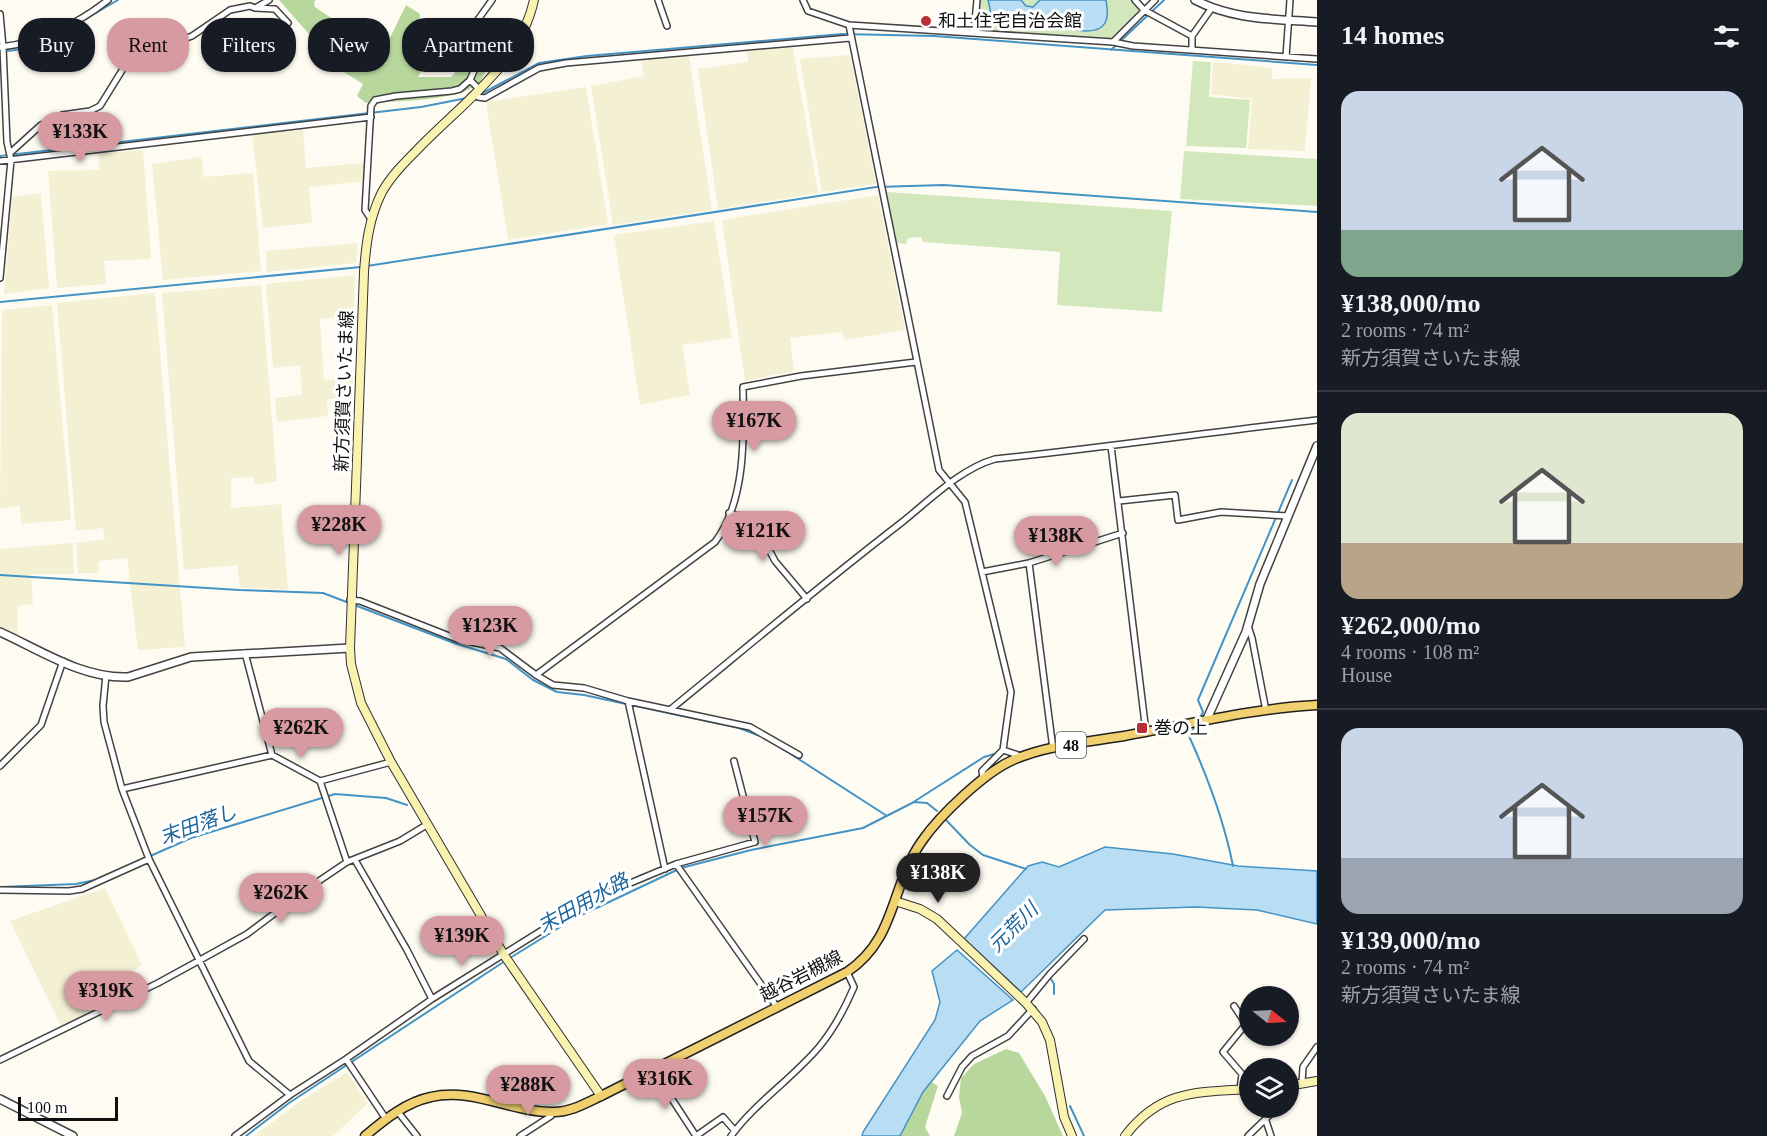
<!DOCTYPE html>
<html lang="en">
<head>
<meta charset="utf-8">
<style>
	body { margin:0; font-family:"Times New Roman","Noto Sans JP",serif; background:#20242c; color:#f1f3f6; height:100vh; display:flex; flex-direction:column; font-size:22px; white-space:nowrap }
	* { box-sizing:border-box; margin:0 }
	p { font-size:20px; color:#9ea1a6 }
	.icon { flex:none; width:33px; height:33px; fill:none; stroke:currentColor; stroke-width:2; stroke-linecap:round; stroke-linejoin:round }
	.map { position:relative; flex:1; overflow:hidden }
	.sheet { display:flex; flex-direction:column; background:#171b24; width:450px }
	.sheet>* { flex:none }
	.guide { position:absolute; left:18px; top:18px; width:570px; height:54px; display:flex; gap:12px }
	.needle { width:39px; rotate:108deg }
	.controls { position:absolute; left:1239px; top:986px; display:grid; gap:12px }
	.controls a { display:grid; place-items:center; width:60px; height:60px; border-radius:50%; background:#171b24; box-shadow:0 2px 4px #0004; font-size:30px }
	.scale { position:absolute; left:18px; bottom:15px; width:100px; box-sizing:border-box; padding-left:6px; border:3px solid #0f0f0f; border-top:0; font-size:16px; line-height:21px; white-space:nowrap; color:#0f0f0f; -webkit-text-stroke:4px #fff; paint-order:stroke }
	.price { position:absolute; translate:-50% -51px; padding:0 14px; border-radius:21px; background:#d79aa0; color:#111; font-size:20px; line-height:39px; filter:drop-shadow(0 2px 3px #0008) }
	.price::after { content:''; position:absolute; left:50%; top:36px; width:18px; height:14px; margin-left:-9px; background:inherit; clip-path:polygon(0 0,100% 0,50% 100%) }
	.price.active { background:#222; color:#fff }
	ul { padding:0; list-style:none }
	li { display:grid; align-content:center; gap:12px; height:318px; padding:0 24px }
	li+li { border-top:2px solid #363941 }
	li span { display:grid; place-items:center; height:186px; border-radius:18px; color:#555 }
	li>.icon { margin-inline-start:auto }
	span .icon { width:108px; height:108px; fill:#fffc; stroke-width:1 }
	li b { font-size:26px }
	h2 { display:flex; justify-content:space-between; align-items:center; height:72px; padding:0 24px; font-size:26px }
	.tag { padding:0 21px; border-radius:24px; background:#171b24; box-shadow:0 2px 4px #0004; font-size:21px; line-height:54px }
	.tag.active { background:#d79aa0; color:#111 }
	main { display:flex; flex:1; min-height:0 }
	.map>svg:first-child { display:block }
</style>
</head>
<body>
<main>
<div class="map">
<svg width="1317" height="1136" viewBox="0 0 1317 1136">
	<rect width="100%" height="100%" fill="#fefcf2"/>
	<!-- farmland -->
	<path fill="#f3f0d3" d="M793,47L818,193L718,209L698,69L748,62L747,50Z
		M850,55L876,184L822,192L800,59Z
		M689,56L712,210L613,225L591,86L644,76L641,59Z
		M1213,62L1272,68V79L1311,78L1305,151L1248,149L1252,99L1211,94Z
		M586,87L608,224L508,240L486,102Z
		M303,129L306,168L365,163L364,181L309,187L312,223L263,228L252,134Z
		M143,150L151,259L104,261L106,284L57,288L48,171L99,170V154Z
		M201,157L204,177L253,173L261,271L163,280L152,164Z
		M41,193L49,288L4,294L12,197Z
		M878,195L905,330L845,340L842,332L790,338L794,371L745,381L722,220Z
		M714,221L732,338L682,345L690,395L640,405L614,235Z
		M358,243L356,263L267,272L266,251Z
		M355,275L354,315L320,319L324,380L353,378L352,397L327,399L328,416L277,422L275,398L302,395L300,365L273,368L266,284Z
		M261,285L277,481L255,485L254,477L231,478V508L281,504L288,590L240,587L237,565L184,570L162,293Z
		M155,293L185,647L138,650L127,558L99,561V573H78L76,543L105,539L103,528L76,531L57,303Z
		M52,305L71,520L21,524L20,506L0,508L2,310Z
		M73,543L74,574H31L33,604L17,606L18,635L0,627V549Z
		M105,888L142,965L123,977L130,991L119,998L111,979L97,987L105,1005L61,1026L10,921Z
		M347,1072L368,1103L333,1136H254L299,1102Z"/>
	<!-- green -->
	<path fill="#d3e7bd" d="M980,0H1131L1139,8V11L1111,39L981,29L978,27Z
		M1193,61L1211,62L1209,97L1250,100L1246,148L1186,146Z
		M1184,151L1317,159V206L1180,199Z
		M887,192L1172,211L1162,312L1057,305L1060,252L923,242L921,237L908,238L906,244L896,243Z"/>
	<!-- forest -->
	<path fill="#b8d79d" d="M279,0H316L314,2L315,7L346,28L344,44L350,51L384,63L386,46L406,5L420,14L419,30L436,40L418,77H451L470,56L486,49L490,60C487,67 484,76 480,81C464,102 392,101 366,103L357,96L363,84L307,49L316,42Z
		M1006,1049L1019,1053L1045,1096L1063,1136H954L962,1113L959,1097L961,1078L974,1064Z
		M931,1082L938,1086L925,1127L930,1136H900L923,1092Z"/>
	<!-- water -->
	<path fill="#b9def3" stroke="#4493c6" stroke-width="1.5" d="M988,0H1021L1026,6L1033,7L1040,0H1106C1107,8 1109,16 1105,23C1096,39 1060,27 1047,21C1042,18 1037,14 1031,11L1027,12L1015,25H1006L991,13Z
		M1105,847L1173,854L1238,866L1317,871V924L1257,910L1196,907L1105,910L1021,992L964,939L1028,866L1042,862L1059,867Z
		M957,950L1013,1000L980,1021L923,1092L900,1136H862L863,1132L935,1020L940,1002L932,971Z"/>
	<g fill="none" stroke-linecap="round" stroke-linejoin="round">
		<!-- stream -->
		<path stroke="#4493c6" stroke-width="2" d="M87,18L118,0
			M1111,50L1164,0
			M0,51C18,52 40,44 55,34
			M479,95L539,63L587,56L842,34L934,36L1317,65
			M0,156L421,107L467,98
			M367,266L876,187L944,185L1317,212
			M0,302L361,267
			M0,575L239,590L323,593L454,643L506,659L533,680L557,692L584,695L739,728L760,736
			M1199,720L1203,712L1198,700L1292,480
			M1196,725L1189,736C1208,778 1224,820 1233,866
			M783,749L887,816
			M915,801L984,757L994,754
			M945,819L970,845L983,855L1026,869
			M148,857L191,838L335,794L386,798L407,805
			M0,887L76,884L95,880L118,870
			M510,958L573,919L681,868L751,850L863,828L914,802L927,803L937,811
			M1051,979L1054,984V994
			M1070,1106L1084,1136
			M246,1136L289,1103L505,961"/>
		<!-- minor casing -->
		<g stroke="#424242" stroke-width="8">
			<path id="minor" d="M492,0L477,21V64L470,80L477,87L478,97L485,98L539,68L566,63L850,38
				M658,0L667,26
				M803,0L808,11L849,25L1113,42L1133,46L1317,59
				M1135,0L1144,10L1192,36
				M257,7L269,0
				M0,14L3,47L7,142L11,160L0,278
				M849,25L939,470L965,502L1011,692L1003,750L982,771L983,779
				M460,31L476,36
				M974,32L977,0
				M1113,42L1155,0
				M1,47C39,43 79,23 108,0
				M1192,50V36L1211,9
				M1286,57L1290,0
				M10,153L41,125L62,115L90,111L100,106L126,64L137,56L192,36L230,10L250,6L255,8L275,9L288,23
				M0,161L371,117
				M371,219L365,210L371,106L375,100L396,96L452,91L460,89L470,80
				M1111,446L1146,732
				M1119,501L1175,495L1178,520L1221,512L1288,516
				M729,513L752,517L775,561L807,599
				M1029,563L1053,749
				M982,572L1029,563L1123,533
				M350,600L360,601L457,639L500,648L536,675L553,685L584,688L628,701L750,727L799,755
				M1248,626L1252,638L1266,711
				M245,653L272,755
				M106,675L103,706L104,722L122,789L149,859L249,1061L290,1095
				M536,675L715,542C746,501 744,436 743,387L801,376L916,362
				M628,701L665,869
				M671,709C747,647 823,583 901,523C930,500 960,469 995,459C1103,448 1210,432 1317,420
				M1003,750L1021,756
				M0,766L41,725L63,661
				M320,781L347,862
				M122,789L272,755L320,781L391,762
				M355,860L407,950L432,999
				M676,864L777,1007
				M0,890L69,891L82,889L149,859
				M1026,1003L1050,974L1084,939
				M1234,1006L1246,1024L1223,1052L1242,1074L1240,1089
				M346,1059L386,1119
				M0,1060L158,983L200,960L247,934L307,889L347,862L400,841L428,824
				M653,1070L696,1136
				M1302,1083L1303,1067L1317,1047
				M947,1096L962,1067L972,1056L1008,1036L1033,1009
				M398,1112L417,1136
				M1266,1121L1271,1136
				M235,1136L290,1095L346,1059L432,999L592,899L676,864L755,842L734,761
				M520,1136L551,1116L553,1112
				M696,1136L723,1117L735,1131
				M731,1136C756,1102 792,1079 819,1047C834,1029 845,1008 854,987L847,972
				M1248,1136L1278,1107"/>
		</g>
		<!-- tertiary casing -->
		<g stroke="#424242" stroke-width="10">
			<path id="tertiary" d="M1195,0C1233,20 1275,19 1317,22
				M0,632C40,650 83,679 128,677L191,657L350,648
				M1206,721L1246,632L1260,584L1317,446
				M0,1099L73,1136"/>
		</g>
		<!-- secondary casing -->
		<g stroke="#313131" stroke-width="10">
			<path id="secondary" d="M534,0C520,65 461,104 417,150C404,163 391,176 382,192C369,218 366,244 364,272L350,648L351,664L361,703L391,762L504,955L601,1096
				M895,901L920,909L937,919L1026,1003L1042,1022L1050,1040L1064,1117L1072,1136
				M1288,1086L1317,1081
				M1125,1136C1160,1090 1196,1092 1250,1089"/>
		</g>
		<!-- primary casing -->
		<g stroke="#202020" stroke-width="11">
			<path id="primary" d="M365,1136C384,1120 406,1102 431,1097C472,1087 513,1113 554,1112C571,1112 586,1103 601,1096L847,972C897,939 890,886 922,841C940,815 985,772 1013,760C1047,745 1088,742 1124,736C1186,725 1254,708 1317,705"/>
		</g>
		<!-- minor -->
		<use href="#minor" stroke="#fff" stroke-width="5"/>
		<!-- tertiary -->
		<use href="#tertiary" stroke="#fff" stroke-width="7"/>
		<!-- secondary -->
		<use href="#secondary" stroke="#faf2b1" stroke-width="8"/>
		<!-- primary -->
		<use href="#primary" stroke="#f1d06f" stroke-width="8"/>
	</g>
	<!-- markers -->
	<g fill="#b82e36" stroke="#fff" stroke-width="2">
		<circle cx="926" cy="21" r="6"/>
		<rect x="1136" y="722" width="12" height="12" rx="3"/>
	</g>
	<g text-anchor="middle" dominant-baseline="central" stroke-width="6" stroke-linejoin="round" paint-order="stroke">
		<!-- shield labels -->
		<rect fill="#fff" stroke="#575757" stroke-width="1.5" x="1056" y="732" width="30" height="26" rx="4.5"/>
		<g font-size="16" font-weight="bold" fill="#0f0f0f">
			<text x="1071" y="745">48</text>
		</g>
		<!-- poi labels -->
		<g font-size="18" fill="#0f0f0f" stroke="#fff" text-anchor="start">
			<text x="938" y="21">和土住宅自治会館</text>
			<text x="1154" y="728">巻の上</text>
		</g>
		<!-- street labels -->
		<g font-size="18" fill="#0f0f0f" stroke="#fff">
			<text transform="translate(344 391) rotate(-88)">新方須賀さいたま線</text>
			<text transform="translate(801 976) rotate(-27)">越谷岩槻線</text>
		</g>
		<!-- water labels -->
		<g font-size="20" font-style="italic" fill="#1e659b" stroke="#fff">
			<text transform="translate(198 824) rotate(-20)">末田落し</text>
			<text transform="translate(583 903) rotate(-29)">末田用水路</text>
			<text transform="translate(1013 927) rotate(-45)">元荒川</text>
		</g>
	</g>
</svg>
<div class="controls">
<a><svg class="needle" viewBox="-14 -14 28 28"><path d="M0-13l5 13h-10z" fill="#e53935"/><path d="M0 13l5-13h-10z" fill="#9ea1a6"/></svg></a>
<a><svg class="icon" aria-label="layers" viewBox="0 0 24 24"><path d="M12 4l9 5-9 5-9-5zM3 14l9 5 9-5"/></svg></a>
</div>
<div class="scale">100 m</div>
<b class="price" style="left:80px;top:163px">¥133K</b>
<b class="price" style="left:754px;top:452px">¥167K</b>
<b class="price" style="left:339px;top:556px">¥228K</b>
<b class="price" style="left:763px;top:562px">¥121K</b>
<b class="price" style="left:1056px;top:567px">¥138K</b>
<b class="price" style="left:490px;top:657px">¥123K</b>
<b class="price" style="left:301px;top:759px">¥262K</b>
<b class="price" style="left:765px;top:847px">¥157K</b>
<b class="price active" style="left:938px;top:904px">¥138K</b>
<b class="price" style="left:281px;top:924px">¥262K</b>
<b class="price" style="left:462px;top:967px">¥139K</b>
<b class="price" style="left:106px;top:1022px">¥319K</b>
<b class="price" style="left:665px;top:1110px">¥316K</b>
<b class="price" style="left:528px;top:1116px">¥288K</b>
<div class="guide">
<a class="tag">Buy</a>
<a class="tag active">Rent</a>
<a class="tag">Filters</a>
<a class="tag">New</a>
<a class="tag">Apartment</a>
</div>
</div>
<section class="sheet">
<h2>14 homes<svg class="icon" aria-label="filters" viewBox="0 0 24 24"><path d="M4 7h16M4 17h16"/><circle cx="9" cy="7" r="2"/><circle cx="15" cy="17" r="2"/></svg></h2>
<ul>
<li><span style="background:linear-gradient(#c9d6e8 75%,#7fa58c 0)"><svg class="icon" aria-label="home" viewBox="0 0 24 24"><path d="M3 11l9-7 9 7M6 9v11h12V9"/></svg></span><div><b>¥138,000/mo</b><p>2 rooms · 74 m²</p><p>新方須賀さいたま線</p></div></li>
<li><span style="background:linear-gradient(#dfe7d0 70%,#b9a48a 0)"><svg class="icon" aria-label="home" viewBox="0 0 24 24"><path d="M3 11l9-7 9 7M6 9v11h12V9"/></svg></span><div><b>¥262,000/mo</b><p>4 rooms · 108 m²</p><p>House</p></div></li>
<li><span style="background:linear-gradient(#c9d6e8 70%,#9aa5b1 0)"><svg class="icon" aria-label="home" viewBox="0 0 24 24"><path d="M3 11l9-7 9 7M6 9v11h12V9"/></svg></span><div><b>¥139,000/mo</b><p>2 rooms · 74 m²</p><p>新方須賀さいたま線</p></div></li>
</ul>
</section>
</main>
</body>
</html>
